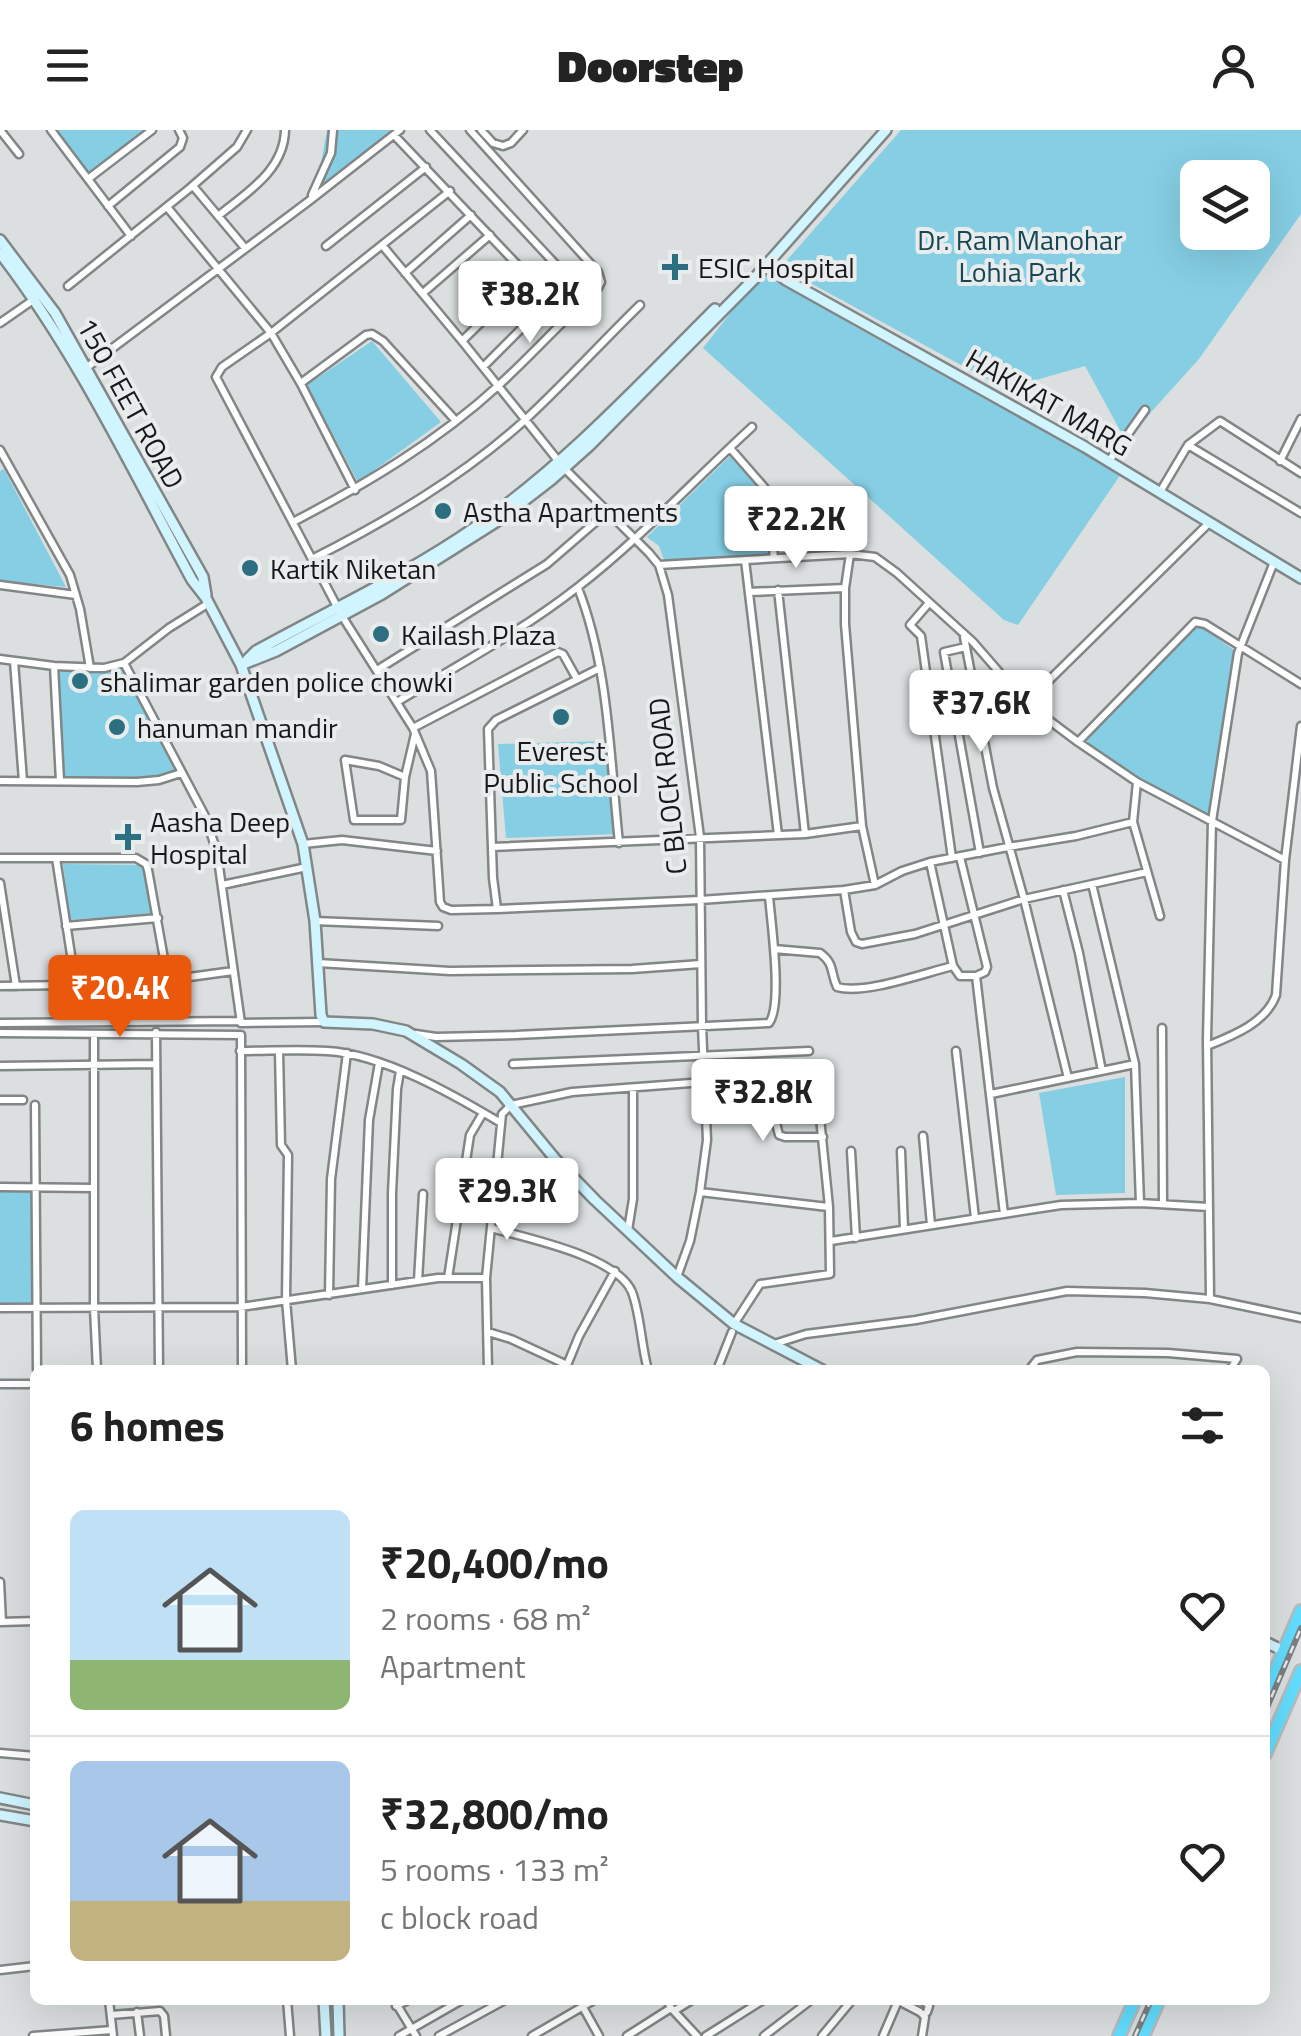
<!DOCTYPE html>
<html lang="en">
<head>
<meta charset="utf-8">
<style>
	body { margin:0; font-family:"Titillium Web",sans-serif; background:#f2f2f2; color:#222; height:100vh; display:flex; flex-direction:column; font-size:38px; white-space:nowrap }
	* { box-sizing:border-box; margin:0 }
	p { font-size:32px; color:#767676 }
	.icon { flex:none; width:55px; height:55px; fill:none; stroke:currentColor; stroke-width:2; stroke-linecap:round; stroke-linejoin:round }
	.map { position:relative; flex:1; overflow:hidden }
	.drawer { position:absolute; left:30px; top:1235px; width:1240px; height:640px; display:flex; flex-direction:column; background:#fff; border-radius:15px; box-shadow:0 10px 40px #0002 }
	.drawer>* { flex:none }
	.tools { position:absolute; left:1180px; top:30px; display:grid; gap:20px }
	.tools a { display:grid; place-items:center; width:90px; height:90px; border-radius:15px; background:#fff; box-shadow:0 10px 40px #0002; font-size:50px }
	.price { position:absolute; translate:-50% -85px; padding:0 22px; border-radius:10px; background:#fff; color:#222; font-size:32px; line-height:65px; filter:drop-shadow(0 2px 5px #0008) }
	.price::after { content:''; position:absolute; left:50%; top:60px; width:30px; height:22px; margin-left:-15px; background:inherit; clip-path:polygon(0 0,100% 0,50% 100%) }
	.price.on { background:#ea580c; color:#fff }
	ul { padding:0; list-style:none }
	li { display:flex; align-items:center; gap:30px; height:250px; padding:0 40px }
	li+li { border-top:2px solid #e0e0e0 }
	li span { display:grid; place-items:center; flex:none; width:280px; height:200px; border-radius:15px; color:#555 }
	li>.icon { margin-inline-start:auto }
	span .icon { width:120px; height:120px; fill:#fffc; stroke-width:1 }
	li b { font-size:42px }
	h2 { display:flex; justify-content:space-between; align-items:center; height:120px; padding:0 40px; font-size:42px }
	header { display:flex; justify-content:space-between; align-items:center; height:130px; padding:0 40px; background:#fff; font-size:45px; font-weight:800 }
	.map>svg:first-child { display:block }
</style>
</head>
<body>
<header><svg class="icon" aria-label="menu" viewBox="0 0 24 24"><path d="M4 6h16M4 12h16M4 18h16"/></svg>Doorstep<svg class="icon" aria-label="person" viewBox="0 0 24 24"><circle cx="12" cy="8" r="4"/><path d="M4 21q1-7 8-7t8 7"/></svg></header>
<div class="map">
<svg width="1301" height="1906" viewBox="0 0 1301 1906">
	<rect width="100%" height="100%" fill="#dbdfe0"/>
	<!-- green -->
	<path fill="#85cee4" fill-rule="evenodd" d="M51,0H151L88,49Z
		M327,0H394L316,61Z
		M901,0H1301V84L1199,229L1152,281L1127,313L1085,236L1005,259L781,137ZM1198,48H1252V102H1198Z
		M772,137L854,196L1121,344L1018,495L1004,490L703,218L757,149Z
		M372,211L441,292L358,352L307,255Z
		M732,324L769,362L774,424L664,430L659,416L647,407Z
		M4,339L66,457L0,451V341Z
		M1195,492L1238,523L1212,691L1137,652L1078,612Z
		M124,533L181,643L159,650L60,651L54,536L104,538Z
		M607,611L618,656V704L506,708L498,614Z
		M63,734L143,735L152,783L70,790Z
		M1125,947V1063L1056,1065L1039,963Z
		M0,1057L36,1058V1178H0Z"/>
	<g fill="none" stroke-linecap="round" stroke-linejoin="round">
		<!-- street casing -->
		<g stroke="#828687" stroke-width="11">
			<path id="street" d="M0,0L19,24
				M51,0L131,106
				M430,0L587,168
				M481,0L493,13L503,16L511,13L523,0
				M394,5L567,187
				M88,49L152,0
				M193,56L245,118
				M450,61L271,203L222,237L216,247L342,486L413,598L431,641L440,772L443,777L451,780L497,779L700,770L844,760L875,755L902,741L930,732L1008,717L1076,706L1133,692
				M312,65L331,23L333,0
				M108,76L180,17L183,8L179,0
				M167,77L271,203L301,254L355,360
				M218,86C246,63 284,41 285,0
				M382,115L462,211L564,338L649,423L659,435L668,465L700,707L702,896L707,1010L700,1062L690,1111L677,1147
				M326,116L426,37
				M405,143L471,85
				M68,156L190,58L237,17L247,0
				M423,163L490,105
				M0,193L36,168
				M462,211L529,145
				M483,237L551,169
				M86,238L309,71L400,0
				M301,253L366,205L372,204L383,211L456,291
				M1188,315L1301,383
				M730,318L764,357L768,368L774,428
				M0,320L70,445L80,479L90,538
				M1109,331L1145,280
				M1280,331L1301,289
				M1160,362L1188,315L1220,291L1301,343
				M293,392C366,354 437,312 499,255C533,224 564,189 598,158L601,152L598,142L470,0
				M850,424L845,458V494L862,696L875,755
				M312,429C387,391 462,347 525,290C565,253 601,213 640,175
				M745,430L778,705
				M659,435L850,424L875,427L897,443L973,512L1026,573L1078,612L1137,652L1285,730
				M0,455L76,465
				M578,458C609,537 610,629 619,713
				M778,460L805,704
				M749,462L845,458
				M929,473L910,495L921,506L952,728
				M964,507L993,658L1024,769L1068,948
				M966,517L944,522L980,723
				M0,529L54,536L104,538L124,533L169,498L209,473
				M14,531L23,651
				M124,533L205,686L217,722L241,893L324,892
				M54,536L60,651
				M377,540L547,434L607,382
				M397,572C458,535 522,501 578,457C640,409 694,350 752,297
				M1026,573L1209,393
				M413,598L558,522L563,524L577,549
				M1078,612L1195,492L1205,494L1301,554
				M405,647L401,690H354L345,630L379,636L405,647L415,604
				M0,651L137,652L159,650L181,643
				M1137,652L1133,692L1160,786
				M303,714L342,710L437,721
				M492,717L805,704L862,696
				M960,727L987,837L985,842L976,846L1004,1084
				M0,728H136L146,734L148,740L168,851
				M56,728L76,857
				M930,732L953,836L960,846H976
				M0,753L16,856
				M1092,754L1135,934
				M222,755L307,737
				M844,760L851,802L856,812L862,814L915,804L1024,769L1147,742
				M1063,760L1079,823L1102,941
				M497,779L493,748L488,599L496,590L600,538
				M315,791L438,796
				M66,796L158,788
				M774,819L820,823C835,834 830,842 837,857C864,865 924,843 953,836
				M318,833L450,841L632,839L701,834
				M0,856L139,854L233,841
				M0,893L240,891
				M1162,898L1163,1074
				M156,902L159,1240
				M0,903L241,905L242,1240
				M416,904L436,907L516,905L769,893C783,875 771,792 769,766
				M94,909V1178L97,1240
				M1207,916C1232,906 1266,893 1276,865L1285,730L1301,596
				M240,921C269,921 299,919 327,921C383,924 454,965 501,993
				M279,921L281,1015L288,1025L286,1170L292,1240
				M956,921L975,1088
				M513,934L809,921
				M0,936L156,934
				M774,951V985L779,1005L785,1007H823
				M991,964L1135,934L1140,1073
				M0,970H23
				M35,975L37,1240
				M923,1006L931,1095
				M851,1021L856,1108
				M901,1021L904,1099
				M0,1057L94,1058
				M700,1062L828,1077
				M491,1098C526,1108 617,1126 632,1162C641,1187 641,1215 648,1240
				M628,1100L633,1069V958
				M831,1111L1061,1075L1140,1073L1209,1077
				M448,1148L470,1005L483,983
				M418,1151L423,1064
				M392,1155V1063L397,959L400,941
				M362,1159L369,990L379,933
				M329,1165L331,1049L347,923
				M1210,1169L1301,1188
				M0,1178L241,1177L438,1148H486
				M488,1202L511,1209L567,1235
				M774,1214L806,1204L916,1190L1067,1161L1145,1163L1210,1169L1207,909L1212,691L1238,523L1274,432
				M488,1240L486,1148L502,984L511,975L572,962L704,952L804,950L817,958L829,1077L830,1144L760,1154L734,1194
				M565,1240L579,1206L615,1141
				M717,1240L732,1202
				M1029,1240L1037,1230L1077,1222L1168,1223L1237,1229L1230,1240
				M0,1254H35
				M0,1452L2,1492
				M1,1492L35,1491
				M0,1623L35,1626
				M0,1840L35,1836
				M109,1870L113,1906
				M287,1870L290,1906
				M394,1870L416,1906
				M579,1870L599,1906
				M667,1870L671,1878L697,1906
				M897,1870L920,1882L925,1887L922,1906
				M396,1876L408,1870
				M674,1881L692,1870
				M137,1882L140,1906
				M111,1885L160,1881L164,1886L166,1906
				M923,1885L927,1882L929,1876L923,1870
				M33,1906L112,1900
				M399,1906L462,1870
				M439,1906L505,1870
				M532,1906L594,1870
				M627,1906L671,1878
				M706,1906L763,1870
				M764,1906L811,1870
				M822,1906L852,1870
				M883,1906L898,1871"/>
		</g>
		<!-- secondary casing -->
		<g stroke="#828687" stroke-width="14">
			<path id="secondary" d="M0,110L55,183L203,447L206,465
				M0,123C77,223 132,339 192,450L206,468L241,535L303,714L315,791L321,885L324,892L373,894L406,901L461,934L500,962L556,1030L595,1070L677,1147L734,1194L822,1240
				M765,133L786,150L1085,317L1301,448
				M247,530L256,521C330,480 407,445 477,396C565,335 639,255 715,179
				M241,535L276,521L382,464L499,390L551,350L589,316L753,150L886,0
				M1265,1512L1284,1521
				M0,1668L35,1675
				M0,1685L35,1691
				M324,1870L326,1906
				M338,1870L339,1906"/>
		</g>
		<!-- highway casing -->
		<g stroke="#b9baba" stroke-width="16">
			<path id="highway" d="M1265,1565L1301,1481
				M1265,1624L1301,1541
				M1119,1906L1135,1870
				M1143,1906L1159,1870"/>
		</g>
		<!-- street -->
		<use href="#street" stroke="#fff" stroke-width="6"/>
		<!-- secondary -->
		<use href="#secondary" stroke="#d0f5ff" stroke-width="9"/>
		<!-- highway -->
		<use href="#highway" stroke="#62ddfe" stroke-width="11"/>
		<!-- rail casing -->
		<g stroke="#7c7e7f" stroke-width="6">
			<path id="rail" d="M1265,1582L1301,1498
				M1135,1906L1151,1870"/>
		</g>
		<!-- rail -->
		<use href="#rail" stroke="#e8eced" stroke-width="2.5" stroke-dasharray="8" stroke-linecap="butt"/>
	</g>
	<!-- markers -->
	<g fill="#2c6f80" stroke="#e8eced" stroke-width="4">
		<path d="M670 122h10v10h10v10h-10v10h-10v-10h-10v-10h10z"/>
		<circle cx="443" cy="381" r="10"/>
		<circle cx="250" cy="438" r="10"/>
		<circle cx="381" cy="504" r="10"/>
		<circle cx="80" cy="551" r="10"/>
		<circle cx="561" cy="587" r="10"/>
		<circle cx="117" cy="597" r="10"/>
		<path d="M123 692h10v10h10v10h-10v10h-10v-10h-10v-10h10z"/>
	</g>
	<g text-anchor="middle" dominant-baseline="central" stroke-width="8" stroke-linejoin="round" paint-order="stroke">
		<!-- park labels -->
		<g font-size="28" fill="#184754" stroke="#e8eced">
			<text x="1020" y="109">Dr. Ram Manohar<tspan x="1020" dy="32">Lohia Park</tspan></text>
		</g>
		<!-- poi labels -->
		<g font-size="28" fill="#171819" stroke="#e8eced" text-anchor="start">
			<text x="698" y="137">ESIC Hospital</text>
			<text x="463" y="381">Astha Apartments</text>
			<text x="270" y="438">Kartik Niketan</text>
			<text x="401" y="504">Kailash Plaza</text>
			<text x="100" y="551">shalimar garden police chowki</text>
			<text x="137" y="597">hanuman mandir</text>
			<text x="561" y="620" text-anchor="middle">Everest<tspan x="561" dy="32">Public School</tspan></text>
			<text x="150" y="691">Aasha Deep<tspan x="150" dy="32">Hospital</tspan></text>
		</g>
		<!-- street labels -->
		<g font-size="28" fill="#171819" stroke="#e8eced">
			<text transform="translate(1049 272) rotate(30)">HAKIKAT MARG</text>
			<text transform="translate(131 273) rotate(61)">150 FEET ROAD</text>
			<text transform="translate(667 656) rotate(-96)">C BLOCK ROAD</text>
		</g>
	</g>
</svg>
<div class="tools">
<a><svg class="icon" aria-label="layers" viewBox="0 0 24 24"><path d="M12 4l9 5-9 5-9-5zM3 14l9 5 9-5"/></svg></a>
</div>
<b class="price" style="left:530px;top:216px">₹38.2K</b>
<b class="price" style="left:796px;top:441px">₹22.2K</b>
<b class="price" style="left:981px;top:625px">₹37.6K</b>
<b class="price on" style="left:120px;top:910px">₹20.4K</b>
<b class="price" style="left:763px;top:1014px">₹32.8K</b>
<b class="price" style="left:507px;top:1113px">₹29.3K</b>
<section class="drawer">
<h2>6 homes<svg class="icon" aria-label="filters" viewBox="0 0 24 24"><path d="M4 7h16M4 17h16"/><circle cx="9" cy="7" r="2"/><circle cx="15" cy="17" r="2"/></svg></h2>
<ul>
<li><span style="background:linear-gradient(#bfe0f5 75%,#8fb573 0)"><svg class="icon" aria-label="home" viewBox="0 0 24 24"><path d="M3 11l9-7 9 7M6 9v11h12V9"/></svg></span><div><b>₹20,400/mo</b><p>2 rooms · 68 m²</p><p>Apartment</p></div><svg class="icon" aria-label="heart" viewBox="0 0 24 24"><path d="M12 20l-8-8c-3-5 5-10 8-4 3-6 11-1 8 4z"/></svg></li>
<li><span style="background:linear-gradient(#a9c7e8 70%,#c2b280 0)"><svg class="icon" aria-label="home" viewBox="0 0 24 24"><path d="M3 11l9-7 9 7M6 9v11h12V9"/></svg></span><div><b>₹32,800/mo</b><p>5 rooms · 133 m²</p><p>c block road</p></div><svg class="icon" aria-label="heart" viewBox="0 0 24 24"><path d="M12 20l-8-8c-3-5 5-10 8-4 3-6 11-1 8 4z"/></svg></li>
</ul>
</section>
</div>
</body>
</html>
